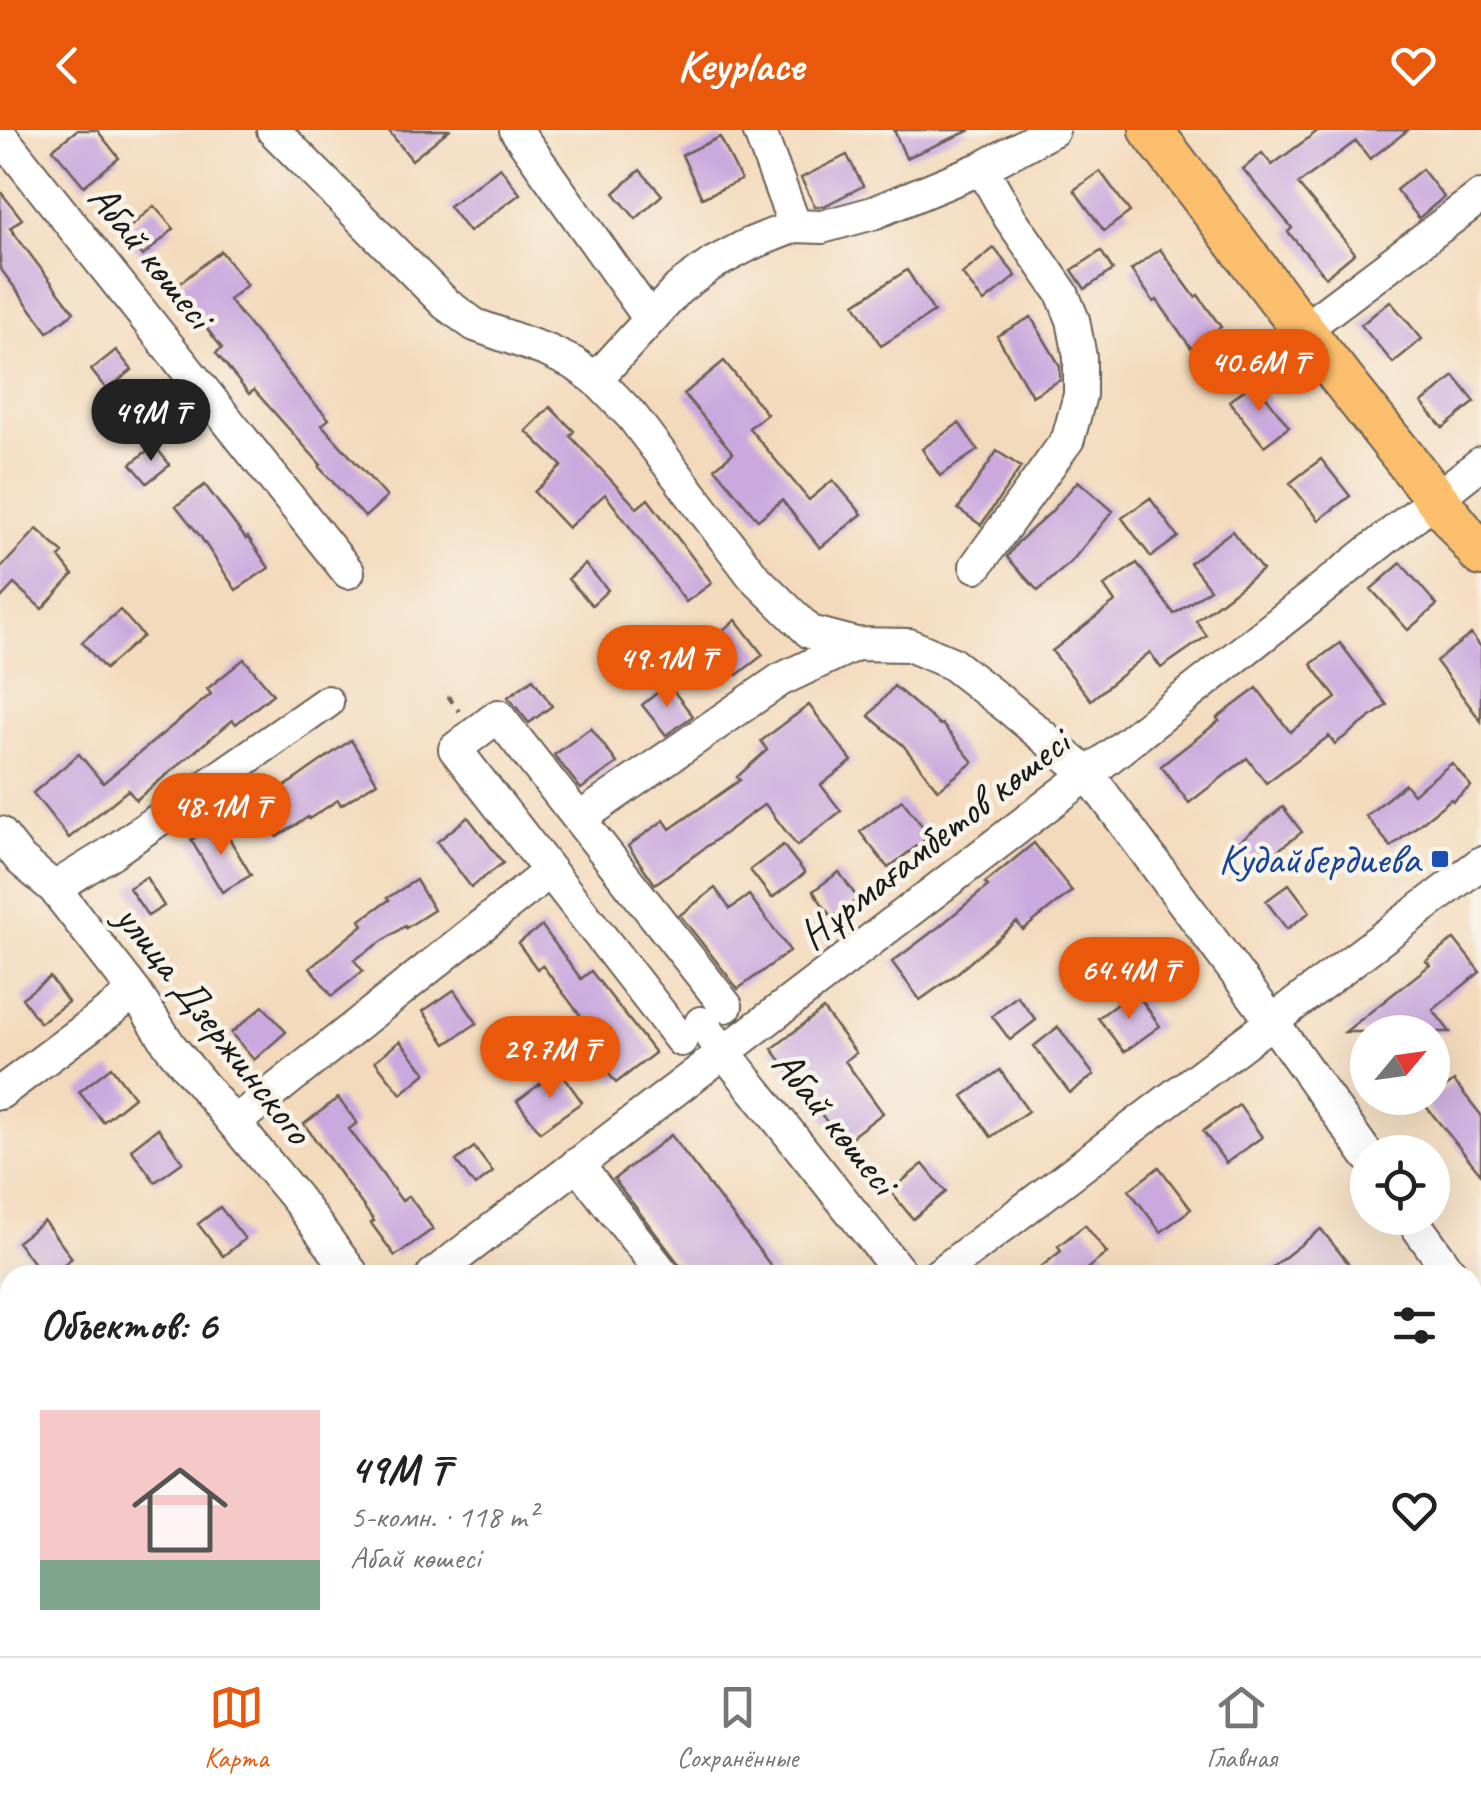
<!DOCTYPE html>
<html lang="ru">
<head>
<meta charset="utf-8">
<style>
	body { margin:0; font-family:Caveat,sans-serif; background:#f2f2f2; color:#222; height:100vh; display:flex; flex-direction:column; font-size:38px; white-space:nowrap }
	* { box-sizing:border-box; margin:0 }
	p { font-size:32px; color:#767676 }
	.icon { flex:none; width:55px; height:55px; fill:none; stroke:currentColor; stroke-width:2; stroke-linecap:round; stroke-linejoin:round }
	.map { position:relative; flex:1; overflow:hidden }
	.side { position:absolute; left:0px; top:1135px; width:1482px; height:392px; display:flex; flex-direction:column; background:#fff; border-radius:30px 30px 0 0; box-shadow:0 10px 40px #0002 }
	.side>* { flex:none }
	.needle { width:65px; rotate:61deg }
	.tools { position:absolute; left:1350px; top:885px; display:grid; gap:20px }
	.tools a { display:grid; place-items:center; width:100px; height:100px; border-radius:50%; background:#fff; box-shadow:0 10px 40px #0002; font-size:50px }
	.price { position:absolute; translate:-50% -85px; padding:0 22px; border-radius:35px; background:#ea580c; color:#fff; font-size:32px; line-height:65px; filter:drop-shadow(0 2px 5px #0008) }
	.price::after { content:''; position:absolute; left:50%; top:60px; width:30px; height:22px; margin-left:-15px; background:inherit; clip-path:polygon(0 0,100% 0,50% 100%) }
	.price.active { background:#222; color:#fff }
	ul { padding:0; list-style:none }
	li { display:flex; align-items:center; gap:30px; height:250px; padding:0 40px }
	li span { display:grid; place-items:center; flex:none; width:280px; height:200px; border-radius:0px; color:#555 }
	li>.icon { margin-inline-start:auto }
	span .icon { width:120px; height:120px; fill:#fffc; stroke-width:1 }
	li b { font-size:42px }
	h2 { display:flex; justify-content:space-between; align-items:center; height:120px; padding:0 40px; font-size:42px }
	header { display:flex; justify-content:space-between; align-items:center; height:130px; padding:0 40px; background:#ea580c; color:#fff; font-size:45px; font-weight:700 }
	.menu { display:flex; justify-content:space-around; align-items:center; height:140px; border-top:2px solid #e0e0e0; background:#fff; font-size:28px; color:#767676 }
	.menu a { display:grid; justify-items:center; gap:5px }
	.menu .active { color:#ea580c }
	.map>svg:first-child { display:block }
</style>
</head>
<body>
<header><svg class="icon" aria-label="back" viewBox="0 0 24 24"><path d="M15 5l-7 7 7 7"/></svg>Keyplace<svg class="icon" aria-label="heart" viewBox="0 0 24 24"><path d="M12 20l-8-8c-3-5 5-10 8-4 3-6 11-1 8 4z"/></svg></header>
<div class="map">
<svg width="1481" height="1526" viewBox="0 0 1481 1526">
	<rect width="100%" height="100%" fill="#f7f3e8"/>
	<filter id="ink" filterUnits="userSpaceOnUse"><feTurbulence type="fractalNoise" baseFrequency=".01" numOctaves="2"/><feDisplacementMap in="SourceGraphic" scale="20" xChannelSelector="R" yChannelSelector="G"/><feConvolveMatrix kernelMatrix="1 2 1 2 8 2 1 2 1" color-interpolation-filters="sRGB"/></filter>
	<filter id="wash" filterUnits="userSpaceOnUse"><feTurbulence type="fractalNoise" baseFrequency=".0048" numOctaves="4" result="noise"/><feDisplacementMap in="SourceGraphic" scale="40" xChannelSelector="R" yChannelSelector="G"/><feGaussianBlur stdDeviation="2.25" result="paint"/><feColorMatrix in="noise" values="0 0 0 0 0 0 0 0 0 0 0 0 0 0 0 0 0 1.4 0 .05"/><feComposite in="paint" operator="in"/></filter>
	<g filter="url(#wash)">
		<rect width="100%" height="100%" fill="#f4dabc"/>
		<g id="blocks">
			<!-- building -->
			<path fill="#cba9de" d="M77,0H97L119,28L84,56L53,19Z
				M388,0H449L412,30Z
				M894,0H971L906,28Z
				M1319,0H1408L1370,29L1356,11L1298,54L1355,123L1326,147L1288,102L1292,98L1243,39L1262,23L1272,35Z
				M720,7L741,50L702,68L682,25Z
				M847,25L863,56L824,76L815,77L801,48Z
				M500,37L520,64L469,102L449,76Z
				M1422,39L1444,67L1419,88L1396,60Z
				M640,40L662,65L636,89L614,63Z
				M1100,41L1130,82L1104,101L1074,60Z
				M0,61L22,89L10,98L74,182L48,202L0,138Z
				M154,76L174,99L143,126L123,103Z
				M994,118L1016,146L984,172L962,144Z
				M1160,119L1195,167L1198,165L1221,197L1191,218L1157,170L1154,172L1131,140Z
				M221,121L247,155L229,170L302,260L329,289L322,295L387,367L365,387L319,337L321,335L254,260L249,264L216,223L222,218L175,157Z
				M1101,121L1113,140L1085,159L1072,140Z
				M907,140L934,182L881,216L855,174Z
				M1390,171L1422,209L1393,233L1361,195Z
				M1031,187L1060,236V250L1032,266L997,206Z
				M116,220L132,240L107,260L91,240Z
				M724,231L767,284L749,298L809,370L833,350L862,384L820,418L782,370L758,390L715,338L733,323L684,264Z
				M1454,246L1475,272L1443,298L1422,273Z
				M1255,252L1289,297L1264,316L1229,271Z
				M550,277L574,301L570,306L637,378L648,369L712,453L686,472L605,364L568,398L534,362L562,336L526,301Z
				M959,293L978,320L940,346L922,319Z
				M154,315L170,335L147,353L131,334Z
				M997,321L1021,337L981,395L958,379Z
				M1321,329L1350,366L1319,390L1290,353Z
				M1078,351L1113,381L1071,432L1038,461L1007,427L1018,412L1050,383Z
				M205,355L246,409L248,407L269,438L236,460L200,406L176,376Z
				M1150,368L1178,407L1151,427L1122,388Z
				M37,399L63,423L59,427L73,445L42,479L14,454L0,469V439Z
				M1232,401L1262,440L1196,491L1207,506L1161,538L1150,522L1091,570L1052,521L1115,472L1104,456L1137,433L1174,484L1210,459L1190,433Z
				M1401,433L1437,475L1408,500L1371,459Z
				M585,434L608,460L592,475L568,449Z
				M120,480L143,506L105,539L82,512Z
				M736,490L763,525L737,545L710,510Z
				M1471,504L1481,517V591L1436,531Z
				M1340,513L1387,575L1335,614L1329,606L1266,653L1247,628L1189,673L1161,636L1219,591L1217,588L1257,558L1290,602L1336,568L1311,534Z
				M244,529L273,564L236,594L233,590L136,670L128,660L69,708L33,663L79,624L103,653L211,564L207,559Z
				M533,549L552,576L529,593L508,567Z
				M668,554L693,586L666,605L642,575Z
				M894,556L940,595L942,594L973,632L938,660L903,615L869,586Z
				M809,575L852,631L821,655L841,681L797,716L765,674L655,754L628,716L664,690L670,699L740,650L737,647L767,620L761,611Z
				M591,598L617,633L581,659L554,625Z
				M351,610L377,652L341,675L338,670L309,689L308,687L277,707L257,676Z
				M1452,633L1471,656L1453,671L1451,669L1391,717L1366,686L1405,654L1413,664Z
				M902,670L930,706L888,738L860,702Z
				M1283,677L1302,702L1256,737L1237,713Z
				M468,687L503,733L471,757L437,712Z
				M220,693L251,745L222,762L191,710Z
				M1034,713L1072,761L1023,800L1017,792L955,845L920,870L892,832L940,796L988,756L985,753Z
				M783,715L805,743L772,768L750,740Z
				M839,742L858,769L832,788L813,761Z
				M146,747L164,776L148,786L129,758Z
				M416,750L434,780L406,798L405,796L354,830L363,841L332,866L310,838L363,795L360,790L389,770L387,768Z
				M1289,754L1310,782L1287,799L1266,771Z
				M715,758L730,779L749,765L790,821L738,859L680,785Z
				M542,796L581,849L591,841L655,923L616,953L586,914L596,906L542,835L537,839L518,813Z
				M1454,809L1480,842L1433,880L1450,902H1345L1430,835L1426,831Z
				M50,847L68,872L40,893L22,868Z
				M454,860L477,893L446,914L423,881Z
				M1135,861L1160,896L1124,922L1098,888Z
				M1017,866L1036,890L1010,910L992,886Z
				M263,876L286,902L254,930L231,903Z
				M823,879L856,923L845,931L883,983L843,1013L772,919Z
				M1058,897L1094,945L1070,963L1034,916Z
				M400,911L426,943L401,964L375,931Z
				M111,937L134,967L103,992L79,962Z
				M559,940L582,972L540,1002L517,971Z
				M1000,940L1028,981L991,1007L963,966Z
				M1454,951L1481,985V1044L1424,974Z
				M338,968L357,993L349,999L402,1071L409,1066L433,1099L395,1126L371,1093L374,1091L304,994Z
				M1239,975L1262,1007L1226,1033L1203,1001Z
				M158,998L183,1032L155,1052L131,1019Z
				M671,1005L778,1145H688L682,1138L614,1049Z
				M474,1017L493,1042L475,1056L456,1031Z
				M923,1034L946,1062L913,1089L890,1061Z
				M1159,1037L1191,1079L1161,1102L1129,1060Z
				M220,1077L245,1109L223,1126L198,1094Z
				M44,1091L72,1128L50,1145H43L17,1112Z
				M1085,1095L1107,1123L1079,1145H1031L1061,1121L1058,1116Z
				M1321,1099L1351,1137L1341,1145H1262Z"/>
		</g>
	</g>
	<g filter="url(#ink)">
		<use href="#blocks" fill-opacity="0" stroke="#685e54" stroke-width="2.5"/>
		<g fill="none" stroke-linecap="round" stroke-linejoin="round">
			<!-- minor casing -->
			<g stroke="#685e54" stroke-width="36">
				<path id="minor" d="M273,0L446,174L475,195L548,221L575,234L596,249L632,286L753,446L810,502L856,514L909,515L951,533L1008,577L1088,644L1272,891L1368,1026
					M516,0L650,189
					M759,0L795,96
					M0,5L348,442
					M1303,200L1481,66
					M596,249L679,158L712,134L750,114L795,96L822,97L873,83L982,38L1053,0
					M976,436L1068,309L1080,265V227L1073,190L1062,163L1010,88L982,38
					M579,689L780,550L856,514
					M0,703L21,730L54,758L135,862L170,916L296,1068L353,1145
					M54,758L111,723L327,572
					M701,893L902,1145
					M681,910L455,619L498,586L726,876
					M0,963L135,862
					M234,993L550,741
					M577,1034L664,1145
					M1411,1088L1452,1145
					M433,1145L1088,644L1481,333
					M938,1145L1481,733
					M1472,1174L1481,1186
					M0,1194L10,1207
					M1472,1260L1481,1254
					M0,1468L10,1461
					M0,1503L10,1516
					M254,1518L261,1526
					M636,1518L643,1526
					M1198,1518L1204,1526
					M436,1526L447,1518
					M1128,1526L1140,1518"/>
			</g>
			<!-- major casing -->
			<g stroke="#685e54" stroke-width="46">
				<path id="major" d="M1151,0L1303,200L1481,425"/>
			</g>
			<!-- path -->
			<path stroke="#685e54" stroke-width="4" stroke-dasharray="8 8" stroke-linecap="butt" d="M448,566L459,581"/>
			<!-- minor -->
			<use href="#minor" stroke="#fff" stroke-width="32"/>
			<!-- major -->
			<use href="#major" stroke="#fabe6d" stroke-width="42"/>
		</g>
	</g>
	<!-- markers -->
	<rect fill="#1a4fb4" stroke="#f7f3e8" stroke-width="4" x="1430" y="719" width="20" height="20" rx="5"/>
	<g text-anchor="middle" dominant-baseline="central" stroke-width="9" stroke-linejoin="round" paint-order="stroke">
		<!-- street labels -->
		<g font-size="42" fill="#1c1c1c" stroke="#f7f3e8">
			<text transform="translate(151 126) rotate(51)">Абай көшесі</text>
			<text transform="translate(934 709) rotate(-38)">Нұрмағамбетов көшесі</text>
			<text transform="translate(214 894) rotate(52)">улица Дзержинского</text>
			<text transform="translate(835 992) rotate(51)">Абай көшесі</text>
		</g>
		<!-- transit labels -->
		<g font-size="42" fill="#164399" stroke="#f7f3e8" text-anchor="end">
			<text x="1420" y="729">Кудайбердиева</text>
		</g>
	</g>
</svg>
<div class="tools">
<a><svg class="needle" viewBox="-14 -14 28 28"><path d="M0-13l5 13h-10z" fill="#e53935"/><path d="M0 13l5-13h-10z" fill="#767676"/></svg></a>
<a><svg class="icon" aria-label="locate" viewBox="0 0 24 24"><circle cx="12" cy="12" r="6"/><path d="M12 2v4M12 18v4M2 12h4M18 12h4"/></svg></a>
</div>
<b class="price" style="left:1259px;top:284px">40.6M ₸</b>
<b class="price active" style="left:151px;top:334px">49M ₸</b>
<b class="price" style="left:667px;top:580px">49.1M ₸</b>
<b class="price" style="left:221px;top:728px">48.1M ₸</b>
<b class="price" style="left:1129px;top:892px">64.4M ₸</b>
<b class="price" style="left:550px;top:971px">29.7M ₸</b>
<section class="side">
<h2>Объектов: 6<svg class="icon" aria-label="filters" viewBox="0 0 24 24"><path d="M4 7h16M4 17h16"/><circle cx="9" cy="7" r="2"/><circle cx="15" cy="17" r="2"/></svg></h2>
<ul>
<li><span style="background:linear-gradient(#f6c9c9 75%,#7fa58c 0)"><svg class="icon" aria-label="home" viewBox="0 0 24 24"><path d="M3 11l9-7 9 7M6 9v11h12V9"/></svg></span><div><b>49M ₸</b><p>5-комн. · 118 m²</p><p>Абай көшесі</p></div><svg class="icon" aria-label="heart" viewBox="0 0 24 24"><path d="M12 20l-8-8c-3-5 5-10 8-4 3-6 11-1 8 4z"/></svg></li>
</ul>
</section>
</div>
<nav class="menu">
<a class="active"><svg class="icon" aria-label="map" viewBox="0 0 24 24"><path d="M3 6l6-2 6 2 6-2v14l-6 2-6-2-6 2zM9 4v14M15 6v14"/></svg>Карта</a>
<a><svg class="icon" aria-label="saved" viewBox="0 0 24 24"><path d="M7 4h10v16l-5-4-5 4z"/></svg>Сохранённые</a>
<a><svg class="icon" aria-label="home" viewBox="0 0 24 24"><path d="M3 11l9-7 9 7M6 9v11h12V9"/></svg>Главная</a>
</nav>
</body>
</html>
